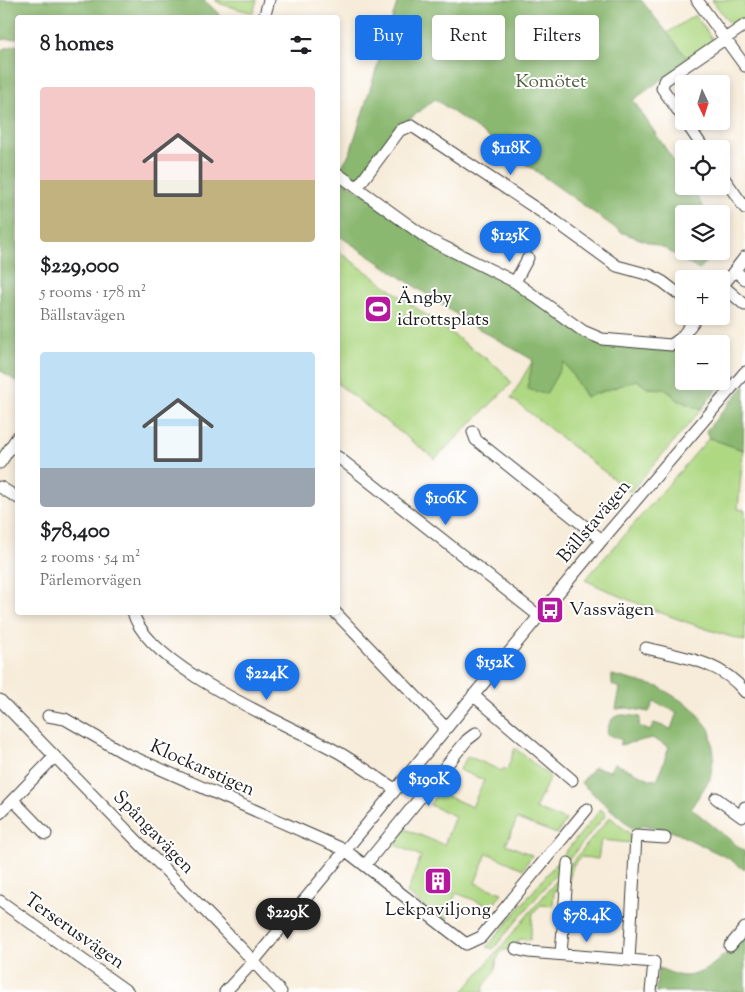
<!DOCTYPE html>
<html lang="en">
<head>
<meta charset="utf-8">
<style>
	body { margin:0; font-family:"Sorts Mill Goudy",serif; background:#f6f6f6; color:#202124; height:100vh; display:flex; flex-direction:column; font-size:19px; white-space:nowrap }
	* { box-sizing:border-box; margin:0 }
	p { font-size:16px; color:#757577 }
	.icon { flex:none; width:28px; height:28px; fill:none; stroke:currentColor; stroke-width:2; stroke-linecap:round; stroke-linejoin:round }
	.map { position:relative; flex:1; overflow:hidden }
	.details { position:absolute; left:15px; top:15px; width:325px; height:600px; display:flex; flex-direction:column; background:#fff; border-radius:5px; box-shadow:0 2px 8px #0003 }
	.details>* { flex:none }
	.banner { position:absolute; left:355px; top:15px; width:315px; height:45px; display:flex; gap:10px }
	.needle { width:32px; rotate:176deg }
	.controls { position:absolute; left:675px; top:75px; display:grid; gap:10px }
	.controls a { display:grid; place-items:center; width:55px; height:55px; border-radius:5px; background:#fff; box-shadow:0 2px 8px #0003; font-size:25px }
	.price { position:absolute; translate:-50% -42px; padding:0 11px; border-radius:18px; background:#1a73e8; color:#fff; font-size:16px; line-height:32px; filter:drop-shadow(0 1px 2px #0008) }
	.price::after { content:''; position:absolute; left:50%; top:30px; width:15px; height:11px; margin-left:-8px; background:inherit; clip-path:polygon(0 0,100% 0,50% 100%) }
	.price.selected { background:#222; color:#fff }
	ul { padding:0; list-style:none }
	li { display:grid; align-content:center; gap:10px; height:265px; padding:0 25px }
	li span { display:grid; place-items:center; height:155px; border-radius:5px; color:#555 }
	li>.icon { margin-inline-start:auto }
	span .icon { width:90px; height:90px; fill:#fffc; stroke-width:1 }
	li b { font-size:21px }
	h2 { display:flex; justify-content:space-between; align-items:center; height:60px; padding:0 25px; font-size:21px }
	.pill { padding:0 18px; border-radius:5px; background:#fff; box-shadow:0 2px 8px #0003; font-size:18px; line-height:45px }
	.pill.selected { background:#1a73e8; color:#fff }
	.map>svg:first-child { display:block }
</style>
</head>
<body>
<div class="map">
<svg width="745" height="992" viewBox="0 0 745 992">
	<rect width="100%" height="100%" fill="#fff"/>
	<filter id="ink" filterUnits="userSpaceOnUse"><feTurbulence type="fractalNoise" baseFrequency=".02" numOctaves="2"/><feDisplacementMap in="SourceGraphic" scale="10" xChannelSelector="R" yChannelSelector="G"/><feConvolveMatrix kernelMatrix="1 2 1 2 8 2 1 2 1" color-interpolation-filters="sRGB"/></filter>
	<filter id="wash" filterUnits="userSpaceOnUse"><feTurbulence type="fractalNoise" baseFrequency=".0096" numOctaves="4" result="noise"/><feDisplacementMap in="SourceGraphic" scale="20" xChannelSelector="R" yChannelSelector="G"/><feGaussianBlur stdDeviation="1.12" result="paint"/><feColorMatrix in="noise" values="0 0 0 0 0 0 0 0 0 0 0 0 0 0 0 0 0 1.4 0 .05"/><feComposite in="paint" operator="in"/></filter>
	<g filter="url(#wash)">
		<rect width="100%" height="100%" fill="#f7ecd9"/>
		<!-- green -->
		<path fill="#afd883" stroke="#667a50" d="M215,0H257L253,13L221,4Z
			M712,0H745V20L733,28Z
			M695,15L713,40L689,60L667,33Z
			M338,251L499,368L512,383L435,459L338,384Z
			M533,360L564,361L586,397L637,380L647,388L666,389L678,400L701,410L630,492L511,398Z
			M709,438L743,450L738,509L745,510V641C690,625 637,605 585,580Z
			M515,748L550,777L535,809L566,820L557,834L517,819L506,844L532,855L523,869L487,853L475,883L502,893L492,907L456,893L445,923L407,893L421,856L395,845L405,829L444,845L455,816L430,805L438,792L472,807L484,780L459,770L468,756L502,771L504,768L507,770Z
			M601,809L606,815L493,949L487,947Z
			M610,817L629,833L632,843L601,840L598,859L582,857L573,865L566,891L554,890L553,906L541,905L533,913L530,940L519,939L516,949L503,950C494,961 498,961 494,972C491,980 483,982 483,992H463Z"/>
		<!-- forest -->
		<path fill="#8bb871" stroke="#546a46" d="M0,0H204L219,14L218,18H18L17,38L0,40Z
			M398,0H641L689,60L633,100L684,176V186H690L708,214H684V251H715L699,270L664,248L621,232L435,99L392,133L356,183L339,170L350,153Z
			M17,45H18L17,382L0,370V50Z
			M338,178L512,283L590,339L678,347L684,351V381H721V378L724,380L701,410L678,400L666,389L647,388L637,380L586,397L564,362L546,394L527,389L533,360L474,326L338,235Z
			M745,385L743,450L709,438L706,431Z
			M612,675L659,687L693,708L710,730L714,754L710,779L691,808L745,852V870L728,858L674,832L645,825L634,830L581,783L594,767L610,771L614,763L652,780L658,778L669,747L652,738L620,745L622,740L607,734C610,711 621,714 640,717L639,726L650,731L654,723L671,729L677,712L654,702L649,712L627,708L616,709L620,688L612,685Z
			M745,931V992H656L658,968C666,970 676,976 684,976C709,976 730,949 745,931Z"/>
	</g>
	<g filter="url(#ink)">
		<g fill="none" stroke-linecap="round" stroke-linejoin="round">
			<!-- minor casing -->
			<g stroke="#3d3b38" stroke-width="13">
				<path id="minor" d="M697,0L745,66
					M264,18L269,0
					M684,119L662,88L664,81L745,25
					M685,121L704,149
					M338,174L428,239L515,282L583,331L602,339L671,345L680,339L698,316
					M721,174L745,208
					M357,188L400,130L412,126L555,221L617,266L650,275L663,282L684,298
					M735,271L745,279
					M515,282L528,258
					M723,286L745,305
					M721,288L745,257
					M473,432L476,440L602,540
					M338,457L539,616
					M0,463L18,436
					M0,487L18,498
					M133,612C147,668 288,724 338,752C357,763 376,777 395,789
					M335,612L446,728
					M646,648C682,657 721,661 745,692
					M473,695L572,780
					M0,700L244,951L281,992
					M48,716L65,719L124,753L345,850L466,944L481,937L587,809
					M716,798L742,817L745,807
					M13,800L46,834
					M0,813L54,757
					M366,864L467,740L476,733
					M0,901L128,992
					M730,946L745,928
					M516,949L528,952L654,962L651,992
					M561,954L568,863
					M629,960L636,836L665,838
					M225,992L253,962L602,540L745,372"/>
			</g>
			<!-- minor -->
			<use href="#minor" stroke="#fff" stroke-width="11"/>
		</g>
	</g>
	<!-- icons -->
	<defs>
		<g id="stadium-square" transform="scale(1.4375)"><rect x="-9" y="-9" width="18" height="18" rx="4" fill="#b5179e" stroke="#fff"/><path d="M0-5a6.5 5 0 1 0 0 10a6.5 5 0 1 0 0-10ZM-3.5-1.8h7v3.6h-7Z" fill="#fff"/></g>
		<g id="bus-square" transform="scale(1.4375)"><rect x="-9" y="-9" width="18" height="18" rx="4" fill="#b5179e" stroke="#fff"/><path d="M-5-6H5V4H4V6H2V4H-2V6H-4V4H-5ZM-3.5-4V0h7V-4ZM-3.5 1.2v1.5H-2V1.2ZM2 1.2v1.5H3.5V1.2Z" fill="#fff"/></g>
		<g id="building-square" transform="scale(1.4375)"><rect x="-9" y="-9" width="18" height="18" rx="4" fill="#b5179e" stroke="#fff"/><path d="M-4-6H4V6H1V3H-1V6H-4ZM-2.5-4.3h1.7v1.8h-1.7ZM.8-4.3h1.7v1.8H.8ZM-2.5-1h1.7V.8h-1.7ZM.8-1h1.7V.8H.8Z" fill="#fff"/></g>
	</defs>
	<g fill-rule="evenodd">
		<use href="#stadium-square" x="378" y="309"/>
		<use href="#bus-square" x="550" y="610"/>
		<use href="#building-square" x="438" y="881"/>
	</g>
	<g text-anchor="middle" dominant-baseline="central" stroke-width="4" stroke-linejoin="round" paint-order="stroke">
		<!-- park labels -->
		<g font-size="19" fill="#4f5e40" stroke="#fff">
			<text x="551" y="82">Komötet</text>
		</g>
		<!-- poi labels -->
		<g font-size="19" fill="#1c1c1c" stroke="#fff" text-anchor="start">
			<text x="397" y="298">Ängby<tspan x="397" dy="22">idrottsplats</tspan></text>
			<text x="569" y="610">Vassvägen</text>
			<text x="438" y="910" text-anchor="middle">Lekpaviljong</text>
		</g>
		<!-- street labels -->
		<g font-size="19" fill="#1c1c1c" stroke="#fff">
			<text transform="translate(595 522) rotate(-50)">Bällstavägen</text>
			<text transform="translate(202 769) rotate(24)">Klockarstigen</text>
			<text transform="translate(153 833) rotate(46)">Spångavägen</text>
			<text transform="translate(74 932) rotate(35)">Terserusvägen</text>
		</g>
	</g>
</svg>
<div class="controls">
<a><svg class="needle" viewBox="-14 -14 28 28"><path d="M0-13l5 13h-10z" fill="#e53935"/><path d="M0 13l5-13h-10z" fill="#757577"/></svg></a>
<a><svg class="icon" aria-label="locate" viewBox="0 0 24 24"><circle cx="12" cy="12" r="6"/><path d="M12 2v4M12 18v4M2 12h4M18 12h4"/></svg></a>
<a><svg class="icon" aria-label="layers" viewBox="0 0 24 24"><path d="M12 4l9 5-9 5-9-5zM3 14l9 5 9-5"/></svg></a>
<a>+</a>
<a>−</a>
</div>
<b class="price" style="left:511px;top:176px">$118K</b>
<b class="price" style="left:510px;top:263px">$125K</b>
<b class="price" style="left:446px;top:526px">$106K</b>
<b class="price" style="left:495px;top:690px">$152K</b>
<b class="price" style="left:267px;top:701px">$224K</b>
<b class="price" style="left:429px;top:807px">$190K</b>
<b class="price selected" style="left:288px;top:940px">$229K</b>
<b class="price" style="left:587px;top:943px">$78.4K</b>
<div class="banner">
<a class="pill selected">Buy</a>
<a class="pill">Rent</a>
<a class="pill">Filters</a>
</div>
<section class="details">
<h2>8 homes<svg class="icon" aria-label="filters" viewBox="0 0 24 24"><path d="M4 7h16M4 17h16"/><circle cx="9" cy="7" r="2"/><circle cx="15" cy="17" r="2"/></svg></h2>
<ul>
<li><span style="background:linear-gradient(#f6c9c9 60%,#c2b280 0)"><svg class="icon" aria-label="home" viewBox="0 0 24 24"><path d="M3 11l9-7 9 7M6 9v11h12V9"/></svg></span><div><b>$229,000</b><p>5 rooms · 178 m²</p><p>Bällstavägen</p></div></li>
<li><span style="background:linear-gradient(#bfe0f5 75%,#9aa5b1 0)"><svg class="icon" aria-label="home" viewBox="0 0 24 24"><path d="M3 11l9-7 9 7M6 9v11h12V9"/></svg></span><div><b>$78,400</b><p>2 rooms · 54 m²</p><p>Pärlemorvägen</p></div></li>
</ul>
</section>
</div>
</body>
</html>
